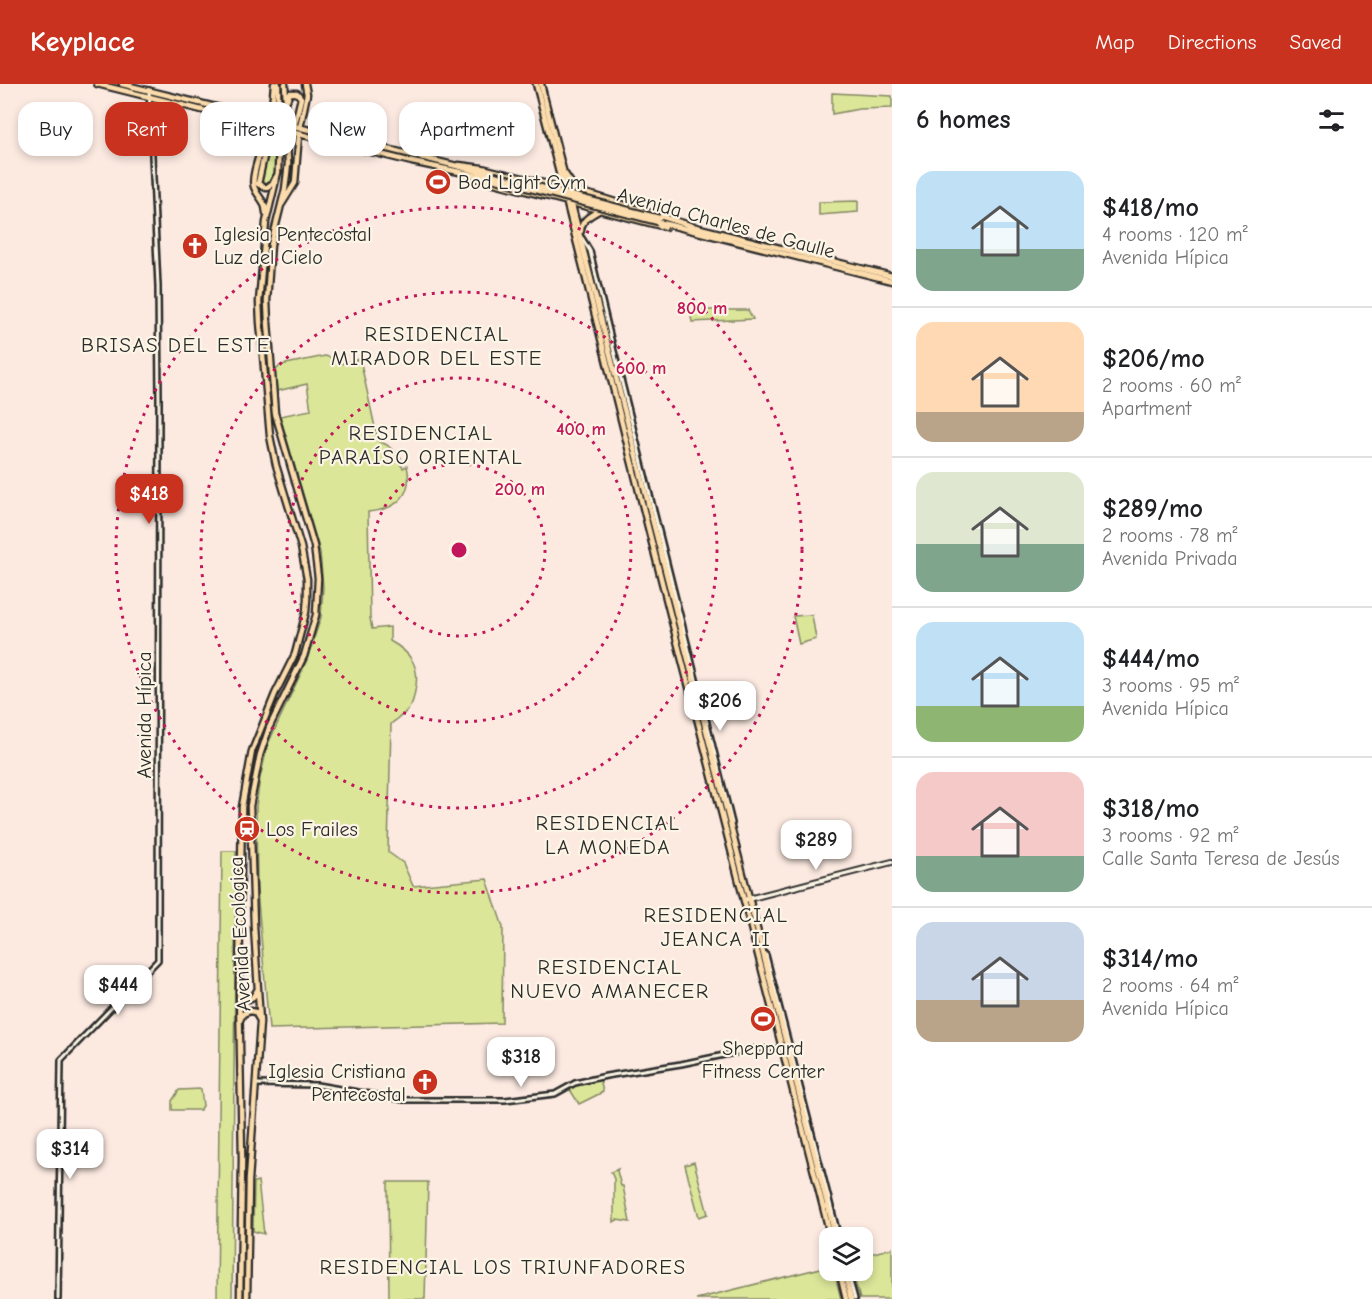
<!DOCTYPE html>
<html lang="en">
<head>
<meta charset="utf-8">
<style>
	body { margin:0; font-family:"Comic Neue",sans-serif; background:#f6f6f6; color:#202124; height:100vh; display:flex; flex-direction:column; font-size:22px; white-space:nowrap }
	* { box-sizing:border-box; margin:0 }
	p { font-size:20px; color:#757577 }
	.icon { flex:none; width:33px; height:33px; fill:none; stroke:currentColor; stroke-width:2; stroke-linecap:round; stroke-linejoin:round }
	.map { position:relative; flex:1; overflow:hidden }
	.drawer { display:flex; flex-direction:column; background:#fff; width:480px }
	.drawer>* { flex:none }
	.hud { position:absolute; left:18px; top:18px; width:570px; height:54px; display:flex; gap:12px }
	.buttons { position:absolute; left:819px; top:1143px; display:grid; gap:12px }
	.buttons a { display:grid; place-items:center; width:54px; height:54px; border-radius:12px; background:#fff; box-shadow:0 3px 9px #0003; font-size:30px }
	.price { position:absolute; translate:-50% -51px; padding:0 14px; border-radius:12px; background:#fff; color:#222; font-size:20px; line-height:39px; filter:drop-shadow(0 2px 3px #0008) }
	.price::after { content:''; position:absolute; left:50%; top:36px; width:18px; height:14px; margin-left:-9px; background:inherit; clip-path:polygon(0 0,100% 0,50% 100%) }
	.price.on { background:#c8321e; color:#fff }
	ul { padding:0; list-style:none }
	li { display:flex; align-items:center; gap:18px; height:150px; padding:0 24px }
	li+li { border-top:2px solid #e0e0e0 }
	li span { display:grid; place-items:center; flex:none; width:168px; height:120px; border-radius:18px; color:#555 }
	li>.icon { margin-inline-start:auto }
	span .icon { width:72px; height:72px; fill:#fffc; stroke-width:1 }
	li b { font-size:26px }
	h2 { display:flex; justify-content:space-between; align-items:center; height:72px; padding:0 24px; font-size:26px }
	.chip { padding:0 21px; border-radius:18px; background:#fff; box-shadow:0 3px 9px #0003; font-size:21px; line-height:54px }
	.chip.on { background:#c8321e; color:#fff }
	header { display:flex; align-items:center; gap:36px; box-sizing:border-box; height:84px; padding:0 30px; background:#c8321e; color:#fff }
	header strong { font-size:28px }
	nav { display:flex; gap:33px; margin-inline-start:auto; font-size:21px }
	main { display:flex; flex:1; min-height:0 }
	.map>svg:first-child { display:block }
</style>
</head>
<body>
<header>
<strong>Keyplace</strong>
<nav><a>Map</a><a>Directions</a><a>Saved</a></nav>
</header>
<main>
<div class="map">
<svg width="892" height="1215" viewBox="0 0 892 1215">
	<rect width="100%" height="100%" fill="#fceae1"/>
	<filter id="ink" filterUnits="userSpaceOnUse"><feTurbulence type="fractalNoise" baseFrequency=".0167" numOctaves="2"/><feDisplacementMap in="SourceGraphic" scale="12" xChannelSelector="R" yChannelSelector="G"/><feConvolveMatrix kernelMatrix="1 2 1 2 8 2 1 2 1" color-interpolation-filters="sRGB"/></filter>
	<g filter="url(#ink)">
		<!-- green -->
		<path fill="#dbe699" stroke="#838862" stroke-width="1.5" d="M832,9L892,12V24L859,25L832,30Z
			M277,50C278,65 279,93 265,101L260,97L269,59Z
			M858,117V128L819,131V118Z
			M694,226H748L753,235L692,238L690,227Z
			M325,272L339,276L340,280L360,275L378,357L387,361L401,374L399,378L403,384L407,382C414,412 395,426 368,428L370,534L372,545L390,543V557C410,568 421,582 415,607C414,612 413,620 409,624C404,631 397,635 391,640L388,768L403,779L413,802L487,795L503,843L502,939L269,945L257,805L256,722L260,694L268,660L307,576L321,533L323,503L320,468L280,332L311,326L307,300L277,307L275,287L281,281Z
			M812,531L816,555L799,560L793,532Z
			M222,767H236L232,1215H217Z
			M600,995L603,1008L579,1020L569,1004L577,1000Z
			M201,1005L203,1022L200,1026H172V1017L179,1006Z
			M694,1078L708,1130L699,1133L685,1081Z
			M618,1085L617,1087L621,1102H623L630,1138L617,1136L614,1138V1095L611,1088Z
			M258,1097L264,1150L253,1147L254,1098Z
			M388,1098H428L425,1215H389Z
			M892,1164V1215H860L852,1187L862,1186L863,1172Z
			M829,1182L830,1186L834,1187L841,1215H696Z"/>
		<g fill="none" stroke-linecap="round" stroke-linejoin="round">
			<!-- tertiary casing -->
			<g stroke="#2b2b2b" stroke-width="8">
				<path id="tertiary" d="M582,154L590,167L611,255L732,739
					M766,871L839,1154
					M256,1000L317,1001L404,1016H505L555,1010L575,999L606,992L681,980L753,965H782
					M847,1186L855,1215
					M58,1215L61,976L158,876L159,315L158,202L149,6"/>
			</g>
			<!-- secondary casing -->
			<g stroke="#2b2b2b" stroke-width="8">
				<path id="secondary" d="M744,816L892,778"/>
			</g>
			<!-- primary casing -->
			<g stroke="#2b2b2b" stroke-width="9">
				<path id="primary" d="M97,0L412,78L493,95
					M122,0L494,91
					M278,0V35
					M285,0L287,35
					M536,0C589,200 636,402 689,603C737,786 784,970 831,1154
					M541,0L836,1154
					M286,18L290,9H297L301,14L294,43
					M252,32L267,28L272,23L274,0
					M259,40L265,51C263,63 250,92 254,103C258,114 265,115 266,129
					M300,44L307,10L305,0
					M459,81L482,84L596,112L689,141
					M565,90L573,102L579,106
					M276,93L273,99L266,104L258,100L267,59L277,45
					M475,94L665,143
					M282,120L295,99L299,50
					M658,138L892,197
					M688,141L892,192
					M581,147C581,136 591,131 600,126
					M240,906L243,912L249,915L253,913L258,905
					M240,936L243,930L250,927L255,928L259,935
					M839,1186L846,1215
					M844,1186L851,1215
					M240,1215L242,1075L239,904L242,723L252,667L275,610L295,570L306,528L307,515V495L301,463L276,381L270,352L260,238L259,218L266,138L278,88L279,54
					M247,1215L249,1096L260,938L254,842L250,722L260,671L269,644L304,572L316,531L318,494L314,462L275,329L268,238L267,217L271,161L285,105L288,80L287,54"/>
			</g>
			<!-- tertiary -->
			<use href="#tertiary" stroke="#fcf5e5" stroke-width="3"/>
			<!-- secondary -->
			<use href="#secondary" stroke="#fcf5e5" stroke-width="4"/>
			<!-- primary -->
			<use href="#primary" stroke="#fcdcac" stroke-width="4.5"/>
			<!-- primary-bridge casing -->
			<g stroke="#2b2b2b" stroke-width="9" stroke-linecap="butt">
				<path id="primary-bridge" d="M278,35L279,54
					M287,35V54
					M494,91L659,134
					M493,95L658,138"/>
			</g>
			<!-- primary-bridge -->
			<use href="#primary-bridge" stroke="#fcdcac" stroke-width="4.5"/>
		</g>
	</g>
	<!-- distance rings -->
	<g fill="none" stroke="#c2185b" stroke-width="3" stroke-dasharray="3 6">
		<circle cx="459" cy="466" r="86"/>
		<circle cx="459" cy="466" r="172"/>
		<circle cx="459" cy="466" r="258"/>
		<circle cx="459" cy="466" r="343"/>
	</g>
	<!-- icons -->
	<defs>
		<g id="stadium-disc" transform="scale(1.35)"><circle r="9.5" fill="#c8321e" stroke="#fcf5e5"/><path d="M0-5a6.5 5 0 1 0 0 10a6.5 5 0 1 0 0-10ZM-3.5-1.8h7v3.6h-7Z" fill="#fff"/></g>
		<g id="church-disc" transform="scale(1.35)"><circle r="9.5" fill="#c8321e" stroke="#fcf5e5"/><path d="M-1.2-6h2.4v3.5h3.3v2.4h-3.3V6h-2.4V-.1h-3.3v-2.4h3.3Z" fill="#fff"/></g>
		<g id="station-disc" transform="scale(1.35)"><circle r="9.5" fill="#c8321e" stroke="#fcf5e5"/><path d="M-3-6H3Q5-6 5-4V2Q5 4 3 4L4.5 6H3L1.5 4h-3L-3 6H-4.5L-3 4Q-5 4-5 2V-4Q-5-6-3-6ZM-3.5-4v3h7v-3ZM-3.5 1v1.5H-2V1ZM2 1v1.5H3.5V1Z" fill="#fff"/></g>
	</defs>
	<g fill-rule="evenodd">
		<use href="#stadium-disc" x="438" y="98"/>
		<use href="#church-disc" x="195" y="162"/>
		<use href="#station-disc" x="247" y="745"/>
		<use href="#stadium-disc" x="763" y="935"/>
		<use href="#church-disc" x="425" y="998"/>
	</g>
	<g text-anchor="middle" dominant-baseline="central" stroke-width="4.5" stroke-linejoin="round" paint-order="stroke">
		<!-- poi labels -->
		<g font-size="20" fill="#2b2b2b" stroke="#fcf5e5" text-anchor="start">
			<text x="458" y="98">Bod Light Gym</text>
			<text x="214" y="150">Iglesia Pentecostal<tspan x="214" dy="23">Luz del Cielo</tspan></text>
			<text x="266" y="745">Los Frailes</text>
			<text x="763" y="964" text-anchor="middle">Sheppard<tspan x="763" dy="23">Fitness Center</tspan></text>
			<text x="406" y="987" text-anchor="end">Iglesia Cristiana<tspan x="406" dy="23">Pentecostal</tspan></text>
		</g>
		<!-- street labels -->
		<g font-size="20" fill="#2b2b2b" stroke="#fcf5e5">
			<text transform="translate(726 139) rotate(15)">Avenida Charles de Gaulle</text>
			<text transform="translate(144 631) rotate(-90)">Avenida Hípica</text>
			<text transform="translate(240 850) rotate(-93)">Avenida Ecológica</text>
		</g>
		<!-- neighbourhood labels -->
		<g font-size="21" letter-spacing="1.5" fill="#2b2b2b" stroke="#fcf5e5">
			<text x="437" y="250">RESIDENCIAL<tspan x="437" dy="24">MIRADOR DEL ESTE</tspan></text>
			<text x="176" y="261">BRISAS DEL ESTE</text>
			<text x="421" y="349">RESIDENCIAL<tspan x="421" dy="24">PARAÍSO ORIENTAL</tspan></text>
			<text x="608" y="739">RESIDENCIAL<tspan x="608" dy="24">LA MONEDA</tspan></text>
			<text x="716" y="831">RESIDENCIAL<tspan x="716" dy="24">JEANCA II</tspan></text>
			<text x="610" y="883">RESIDENCIAL<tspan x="610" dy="24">NUEVO AMANECER</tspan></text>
			<text x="503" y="1183">RESIDENCIAL LOS TRIUNFADORES</text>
		</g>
	</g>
	<circle cx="459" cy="466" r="9" fill="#c2185b" stroke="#fcf5e5" stroke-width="3"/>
	<g font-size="18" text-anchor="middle" font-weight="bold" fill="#c2185b" stroke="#fcf5e5" stroke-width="4.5" stroke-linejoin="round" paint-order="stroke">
		<text x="702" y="230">800 m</text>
		<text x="641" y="290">600 m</text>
		<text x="581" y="351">400 m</text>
		<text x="520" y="411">200 m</text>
	</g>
</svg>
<div class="buttons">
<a><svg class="icon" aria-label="layers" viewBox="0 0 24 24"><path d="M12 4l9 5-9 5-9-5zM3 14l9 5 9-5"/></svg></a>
</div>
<b class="price on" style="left:149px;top:441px">$418</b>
<b class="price" style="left:720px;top:648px">$206</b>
<b class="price" style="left:816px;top:787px">$289</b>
<b class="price" style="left:118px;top:932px">$444</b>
<b class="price" style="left:521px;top:1004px">$318</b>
<b class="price" style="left:70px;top:1096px">$314</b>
<div class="hud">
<a class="chip">Buy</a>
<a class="chip on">Rent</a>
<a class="chip">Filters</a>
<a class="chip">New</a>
<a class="chip">Apartment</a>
</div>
</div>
<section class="drawer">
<h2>6 homes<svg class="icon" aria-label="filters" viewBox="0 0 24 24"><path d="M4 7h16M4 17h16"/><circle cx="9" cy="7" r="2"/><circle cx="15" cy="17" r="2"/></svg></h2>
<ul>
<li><span style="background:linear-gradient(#bfe0f5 65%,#7fa58c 0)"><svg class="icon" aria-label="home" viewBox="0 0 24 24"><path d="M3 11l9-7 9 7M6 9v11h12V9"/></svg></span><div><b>$418/mo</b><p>4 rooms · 120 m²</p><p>Avenida Hípica</p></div></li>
<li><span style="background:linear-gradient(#ffd9b3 75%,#b9a48a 0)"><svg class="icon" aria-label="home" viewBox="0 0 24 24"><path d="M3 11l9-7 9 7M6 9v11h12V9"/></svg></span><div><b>$206/mo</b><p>2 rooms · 60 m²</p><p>Apartment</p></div></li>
<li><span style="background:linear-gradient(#dfe7d0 60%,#7fa58c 0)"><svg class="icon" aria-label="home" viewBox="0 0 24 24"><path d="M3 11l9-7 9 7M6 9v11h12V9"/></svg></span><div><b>$289/mo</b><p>2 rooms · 78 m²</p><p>Avenida Privada</p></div></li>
<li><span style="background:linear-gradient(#bfe0f5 70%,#8fb573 0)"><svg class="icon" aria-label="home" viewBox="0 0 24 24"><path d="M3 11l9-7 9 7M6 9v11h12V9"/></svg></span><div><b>$444/mo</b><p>3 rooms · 95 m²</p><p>Avenida Hípica</p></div></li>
<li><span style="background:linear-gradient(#f6c9c9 70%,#7fa58c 0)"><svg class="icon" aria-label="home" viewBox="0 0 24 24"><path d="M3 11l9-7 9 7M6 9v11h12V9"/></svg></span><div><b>$318/mo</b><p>3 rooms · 92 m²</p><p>Calle Santa Teresa de Jesús</p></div></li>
<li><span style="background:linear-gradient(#c9d6e8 65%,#b9a48a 0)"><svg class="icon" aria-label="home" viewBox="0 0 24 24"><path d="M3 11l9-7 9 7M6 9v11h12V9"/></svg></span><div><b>$314/mo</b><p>2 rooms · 64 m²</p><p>Avenida Hípica</p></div></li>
</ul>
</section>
</main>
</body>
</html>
